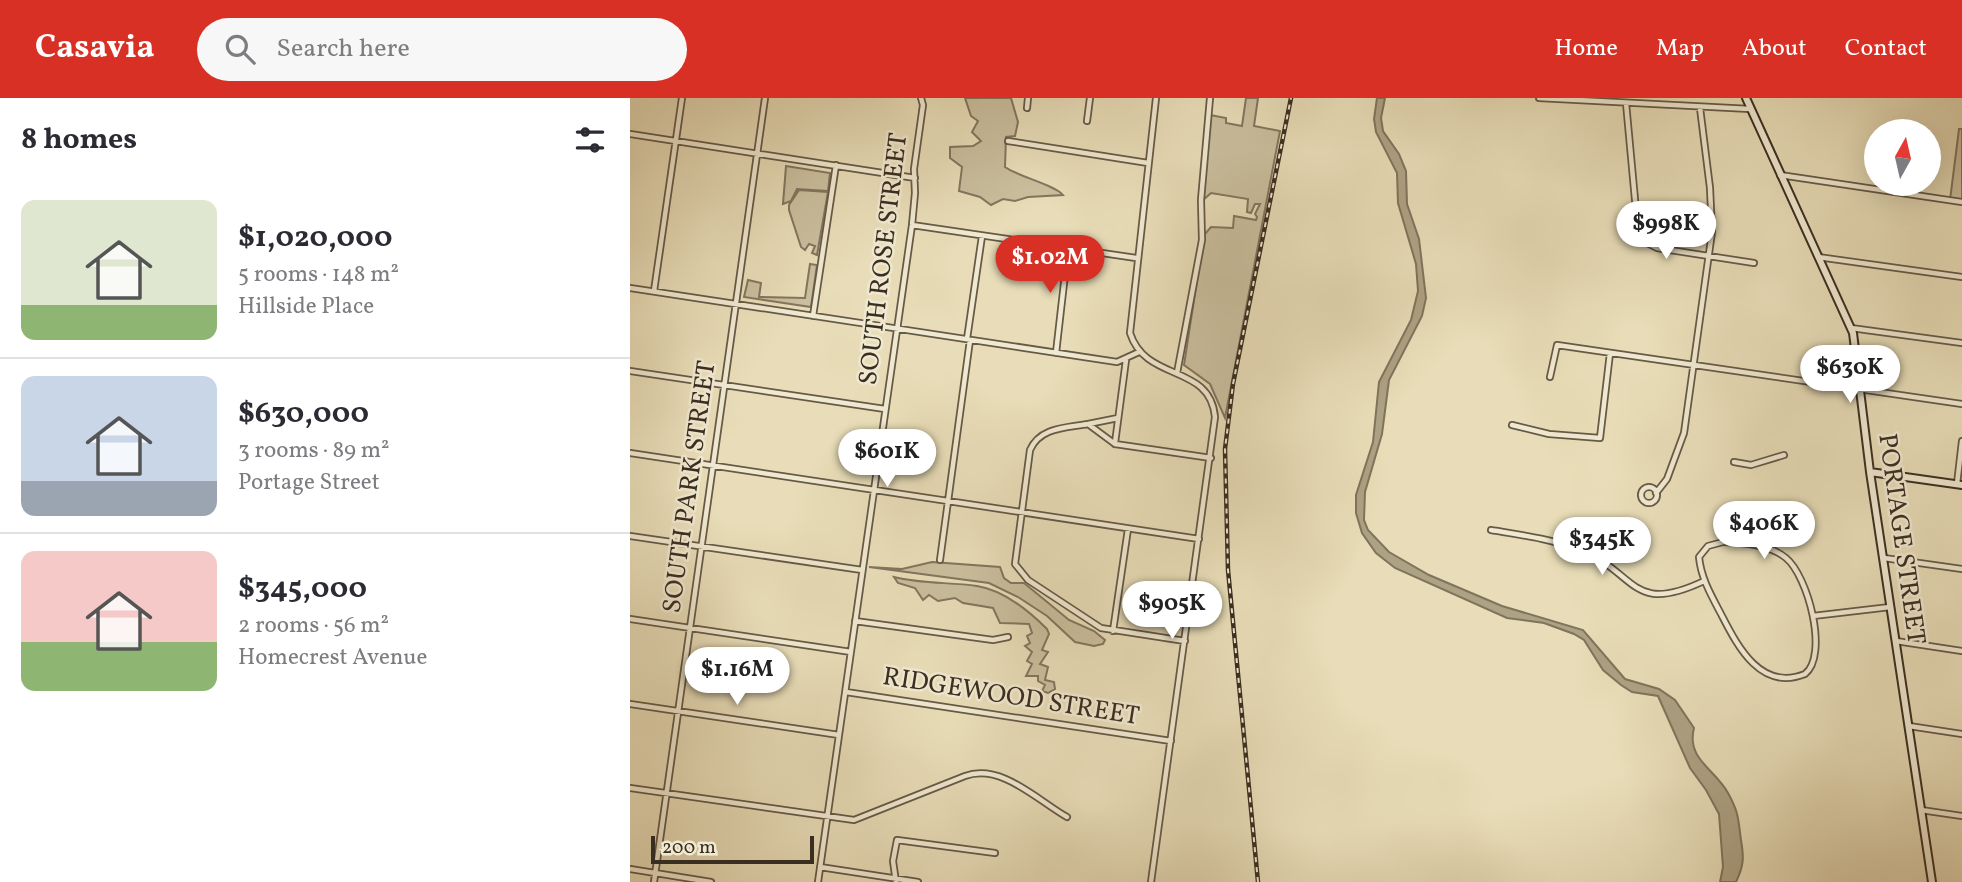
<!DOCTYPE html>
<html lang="en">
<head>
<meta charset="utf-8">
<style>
	body { margin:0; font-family:Vollkorn,serif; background:#f7f7f7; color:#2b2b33; height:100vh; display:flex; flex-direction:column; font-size:26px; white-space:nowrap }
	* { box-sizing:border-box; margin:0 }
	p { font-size:23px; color:#7c7c81 }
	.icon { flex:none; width:38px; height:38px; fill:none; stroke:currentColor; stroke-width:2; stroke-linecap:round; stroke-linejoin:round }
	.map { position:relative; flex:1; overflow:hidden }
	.side { display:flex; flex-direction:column; background:#fff; width:630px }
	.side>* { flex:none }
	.needle { width:46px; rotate:8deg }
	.tools { position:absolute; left:1234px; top:21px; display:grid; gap:14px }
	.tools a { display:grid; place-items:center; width:77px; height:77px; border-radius:50%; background:#fff; box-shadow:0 7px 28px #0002; font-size:35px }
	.scale { position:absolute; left:21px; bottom:18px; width:163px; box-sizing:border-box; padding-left:7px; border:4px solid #3a2e20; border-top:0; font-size:19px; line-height:24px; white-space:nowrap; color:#3a2e20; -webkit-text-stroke:5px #f0e9d1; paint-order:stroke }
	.price { position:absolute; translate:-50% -60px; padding:0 16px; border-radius:24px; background:#fff; color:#222; font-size:23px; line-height:46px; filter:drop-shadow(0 2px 4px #0008) }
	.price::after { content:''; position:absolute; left:50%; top:42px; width:21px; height:16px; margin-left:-10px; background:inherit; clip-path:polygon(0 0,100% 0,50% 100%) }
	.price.current { background:#d93025; color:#fff }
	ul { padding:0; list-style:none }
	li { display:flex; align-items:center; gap:21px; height:175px; padding:0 21px }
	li+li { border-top:2px solid #e1e1e2 }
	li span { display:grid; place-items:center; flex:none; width:196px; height:140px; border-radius:14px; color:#555 }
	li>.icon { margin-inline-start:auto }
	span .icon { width:84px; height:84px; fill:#fffc; stroke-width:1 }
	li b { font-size:30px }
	h2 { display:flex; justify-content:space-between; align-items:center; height:84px; padding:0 21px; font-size:30px }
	header { display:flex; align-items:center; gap:42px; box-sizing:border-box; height:98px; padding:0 35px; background:#d93025; color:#fff }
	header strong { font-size:33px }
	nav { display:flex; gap:38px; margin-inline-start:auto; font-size:24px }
	.search { width:490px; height:63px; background:#f7f7f7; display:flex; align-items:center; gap:18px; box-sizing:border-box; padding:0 24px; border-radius:38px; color:#7c7c81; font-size:26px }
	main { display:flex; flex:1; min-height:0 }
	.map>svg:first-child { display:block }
</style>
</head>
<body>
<header>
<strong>Casavia</strong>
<div class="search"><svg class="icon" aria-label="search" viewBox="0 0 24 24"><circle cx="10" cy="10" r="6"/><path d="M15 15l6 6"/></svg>Search here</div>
<nav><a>Home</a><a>Map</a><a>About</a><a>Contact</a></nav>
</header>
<main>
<section class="side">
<h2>8 homes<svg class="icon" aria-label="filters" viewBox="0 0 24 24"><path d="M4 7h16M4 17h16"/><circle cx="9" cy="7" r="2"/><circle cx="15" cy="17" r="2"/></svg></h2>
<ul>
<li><span style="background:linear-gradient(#dfe7d0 75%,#8fb573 0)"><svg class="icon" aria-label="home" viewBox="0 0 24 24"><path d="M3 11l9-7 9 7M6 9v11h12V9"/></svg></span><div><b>$1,020,000</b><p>5 rooms · 148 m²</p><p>Hillside Place</p></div></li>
<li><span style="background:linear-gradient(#c9d6e8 75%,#9aa5b1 0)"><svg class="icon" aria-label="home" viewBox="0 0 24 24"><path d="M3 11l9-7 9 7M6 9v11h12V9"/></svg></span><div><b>$630,000</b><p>3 rooms · 89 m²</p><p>Portage Street</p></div></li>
<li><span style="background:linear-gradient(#f6c9c9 65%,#8fb573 0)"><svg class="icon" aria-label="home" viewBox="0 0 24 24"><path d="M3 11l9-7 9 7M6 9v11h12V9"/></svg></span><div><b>$345,000</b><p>2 rooms · 56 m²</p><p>Homecrest Avenue</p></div></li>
</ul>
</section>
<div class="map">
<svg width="1332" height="784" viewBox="0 0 1332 784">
	<rect width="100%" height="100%" fill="#e8ddb8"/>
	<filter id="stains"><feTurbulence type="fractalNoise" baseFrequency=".00286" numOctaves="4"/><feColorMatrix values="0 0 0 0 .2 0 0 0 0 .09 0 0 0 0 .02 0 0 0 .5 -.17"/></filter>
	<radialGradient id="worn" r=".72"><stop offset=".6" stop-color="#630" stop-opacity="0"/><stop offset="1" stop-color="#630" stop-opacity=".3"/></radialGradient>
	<!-- green -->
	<path fill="#cabf9e" stroke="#82765f" stroke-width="2" d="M335,0H381L388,24L385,38L376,39L375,69C389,79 425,87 433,97L398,99L385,103L373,101L361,107L350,99L329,93L332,69L320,60V49L343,48L351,43L342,34L348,23L341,18Z
		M616,0H628L624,28L650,33L595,320L580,286L554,267L574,137L581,129L603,130L604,118L626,122L627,119L625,116L630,106H625L621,115L617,114L618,101L581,95L572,103L580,17L596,20V25L612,28Z
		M1329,31H1332V104L1320,102Z
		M156,68L200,75L198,93L167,91L161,103L153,106Z
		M169,92L198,94L187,157L182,155L185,148L179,146L175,152L171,149L159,112V107Z
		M180,166L187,167L181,209L114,199L118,182L131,185L129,199L175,200Z
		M302,464L370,469L374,480L381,485H394L439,522L464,533L475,542L473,546L464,548L445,544L417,518L388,499L359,485L239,469L272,471Z
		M264,479C292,486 319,484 347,488C373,492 399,513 417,531L419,536L412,552L418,554L410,566L418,569L415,582L424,584L425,591L418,595L412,593L415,587L408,583V578H396L402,566L397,563L402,554L395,548L400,545L397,538L402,535L399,526L370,525L363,510L333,505L325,500L308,503L299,497L293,502L285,490L268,485Z"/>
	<!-- water -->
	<path fill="#ada284" stroke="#7f745c" stroke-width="2" d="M747,0H755L751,20L753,33L769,56L776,73L777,106L789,141L796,200L792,218L759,282L752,336L735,394L734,422L738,432L759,454L799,477L872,508L953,532L995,581L1029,591L1045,602L1064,630C1056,661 1085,671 1098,695C1109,715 1108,720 1111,742C1114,760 1114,767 1106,784H1090L1093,769L1089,716L1076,692L1060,670L1028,598L1002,594L991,587L973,572L954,542L944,536L914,525L877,520L765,470L746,455L732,435L726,415V397L743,344L749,284L781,222L788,193L786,166L768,105L767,75L746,34L744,21Z"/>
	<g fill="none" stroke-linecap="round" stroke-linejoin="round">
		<!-- street casing -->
		<g stroke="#665a46" stroke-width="8">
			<path id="street" d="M909,0L1120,11
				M996,5L1007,123L1015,144L1027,150L1124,165
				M397,10L398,0
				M457,23L460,0
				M0,36L285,80
				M378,43L518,65
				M1150,77L1332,104
				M282,127L506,160
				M1188,159L1332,179
				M0,190L487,264L509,254
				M24,193L52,0
				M183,218L206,67
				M1221,230L1332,245
				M337,241L352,138
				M426,255L438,150
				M0,273L255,311
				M547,275L572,142L571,102L580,0
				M920,279L927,247L1332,306
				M458,326L488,320
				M882,327L919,336L970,340L980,255
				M485,345L496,262
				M485,346L458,326C436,330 410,329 400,352L385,466L398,482L471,530L555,543
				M485,346L581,360
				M0,355L569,441
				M1104,364L1121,367L1154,357
				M1327,386L1332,343
				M1011 397a8 8 0 1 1 16 0a8 8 0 1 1-16 0Z
				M1026,395L1037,381L1054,335L1082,134L1080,90L1070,10
				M861,432C891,437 922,441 950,452C1007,474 1000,518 1074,483
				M0,438L232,472
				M1093,444C1113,445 1139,446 1156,460C1178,478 1199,557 1175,576C1130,594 1107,547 1091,516C1081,497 1071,480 1069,459L1078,448Z
				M1254,460L1332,471
				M310,462L340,242
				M1183,518L1260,509
				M0,521L221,554
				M225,523L363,542L378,539
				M483,533L498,431
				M1266,543L1332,553
				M216,594L541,643
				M0,606L209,637
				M1279,628L1332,636
				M0,690L224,722L335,678C371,665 407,702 437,719
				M1291,712L1332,718
				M190,769L288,784
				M0,771L81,784
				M24,784L135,0
				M188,784L282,127L285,95L284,71L293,7L291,0
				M266,784L263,763L267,742L365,755
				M521,784L585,319C580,265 516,285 500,235L526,0"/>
		</g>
		<!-- secondary casing -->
		<g stroke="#3a2e20" stroke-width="10">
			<path id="secondary" d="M1116,0L1223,235L1240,374L1302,784
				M1240,374L1332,387"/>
		</g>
		<!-- street -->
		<use href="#street" stroke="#f0e9d1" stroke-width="4.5"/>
		<!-- secondary -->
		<use href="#secondary" stroke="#f0e9d1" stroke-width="6"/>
		<!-- rail casing -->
		<g stroke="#3a2e20" stroke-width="4.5">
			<path id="rail" d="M628,784L598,472L595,351L603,286L661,0"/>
		</g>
		<!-- rail -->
		<use href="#rail" stroke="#f0e9d1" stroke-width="2" stroke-dasharray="5" stroke-linecap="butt"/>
	</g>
	<g text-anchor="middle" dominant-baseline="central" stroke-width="5" stroke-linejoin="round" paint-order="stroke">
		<!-- street labels -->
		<g font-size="26" fill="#3a2e20" stroke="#f0e9d1">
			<text transform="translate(254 161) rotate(-83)">SOUTH ROSE STREET</text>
			<text transform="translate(60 389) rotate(-82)">SOUTH PARK STREET</text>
			<text transform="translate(1271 441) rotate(82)">PORTAGE STREET</text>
			<text transform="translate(381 599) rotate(9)">RIDGEWOOD STREET</text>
		</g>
	</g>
	<rect width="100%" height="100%" filter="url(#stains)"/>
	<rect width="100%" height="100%" fill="url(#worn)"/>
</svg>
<div class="tools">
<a><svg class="needle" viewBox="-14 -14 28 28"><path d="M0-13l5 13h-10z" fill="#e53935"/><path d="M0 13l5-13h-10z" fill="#7c7c81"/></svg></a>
</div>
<div class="scale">200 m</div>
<b class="price" style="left:1036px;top:163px">$998K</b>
<b class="price current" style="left:420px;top:197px">$1.02M</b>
<b class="price" style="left:1220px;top:307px">$630K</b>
<b class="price" style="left:257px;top:391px">$601K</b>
<b class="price" style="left:1134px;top:463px">$406K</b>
<b class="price" style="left:972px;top:479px">$345K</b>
<b class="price" style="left:542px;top:543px">$905K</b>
<b class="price" style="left:107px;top:609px">$1.16M</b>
</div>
</main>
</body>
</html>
